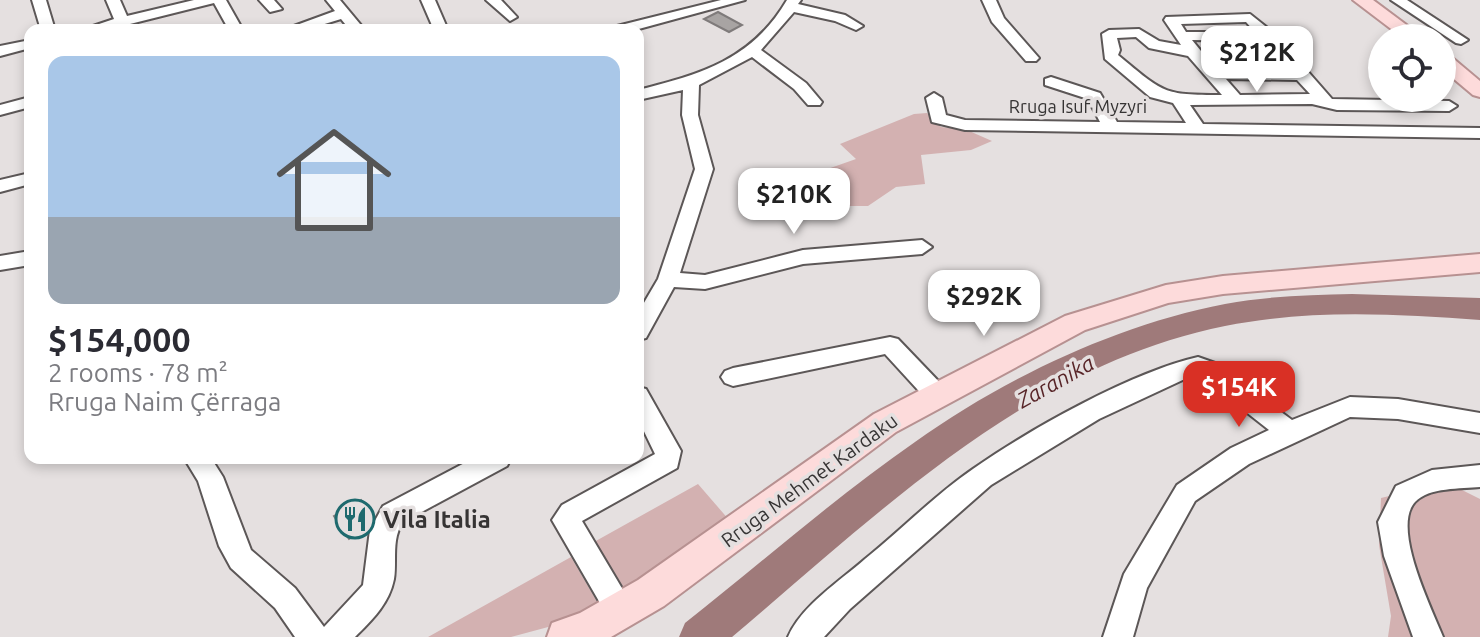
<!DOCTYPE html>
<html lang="en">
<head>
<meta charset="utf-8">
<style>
	body { margin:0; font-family:Ubuntu,sans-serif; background:#f2f2f3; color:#2b2b33; height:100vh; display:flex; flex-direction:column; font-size:30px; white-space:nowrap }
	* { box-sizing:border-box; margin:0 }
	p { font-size:26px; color:#7c7c81 }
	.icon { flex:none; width:44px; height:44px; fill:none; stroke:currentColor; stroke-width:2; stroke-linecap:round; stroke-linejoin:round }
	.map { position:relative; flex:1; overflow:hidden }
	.drawer { position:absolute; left:24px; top:24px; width:620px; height:440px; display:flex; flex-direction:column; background:#fff; border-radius:16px; box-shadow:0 4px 12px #0003 }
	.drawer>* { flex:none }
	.tools { position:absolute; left:1368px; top:24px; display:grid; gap:16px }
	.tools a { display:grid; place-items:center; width:88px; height:88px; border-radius:50%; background:#fff; box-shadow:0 4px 12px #0003; font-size:40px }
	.price { position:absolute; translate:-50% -68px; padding:0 18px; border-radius:16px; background:#fff; color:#222; font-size:26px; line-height:52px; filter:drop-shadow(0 2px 4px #0008) }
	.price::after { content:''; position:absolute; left:50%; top:48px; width:24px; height:18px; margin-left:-12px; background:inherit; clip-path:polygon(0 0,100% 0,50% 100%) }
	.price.current { background:#d93025; color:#fff }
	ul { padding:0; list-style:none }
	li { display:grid; align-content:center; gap:16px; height:424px; padding:0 24px }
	li span { display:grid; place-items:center; height:248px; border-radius:16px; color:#555 }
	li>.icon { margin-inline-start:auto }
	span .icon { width:144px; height:144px; fill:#fffc; stroke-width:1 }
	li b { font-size:34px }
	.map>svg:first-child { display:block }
</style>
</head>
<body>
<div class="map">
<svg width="1480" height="637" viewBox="0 0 1480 637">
	<rect width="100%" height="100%" fill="#e5e0e0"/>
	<!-- green -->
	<path fill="#d3b1b1" d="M927,113L941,127L967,130L992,141L971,150L921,155L925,184L896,187L868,206H846L839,187H802V178L856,159L840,144L914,114Z
		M1446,482L1480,499V637H1388L1391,616L1379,545L1381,498Z
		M698,484L730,521L625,590L594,542Z
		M571,557L599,605L563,623L511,637H428Z"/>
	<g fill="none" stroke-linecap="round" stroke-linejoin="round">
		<!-- river -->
		<path fill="#9f7a7a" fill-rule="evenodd" d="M1352,294L1480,298V320C1396,314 1309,309 1225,326C1029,365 879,513 732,637H679L685,623C761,563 837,496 915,442C1005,378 1116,325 1225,304C1267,296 1310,295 1352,294Z"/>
	</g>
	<!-- building -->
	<path fill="#a8a4a3" stroke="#7f7b7b" stroke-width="2" d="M718,12L742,25L729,32L704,19Z
		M361,500L373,518L368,527L349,539L334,516Z"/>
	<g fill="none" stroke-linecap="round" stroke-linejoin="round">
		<!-- minor casing -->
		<g stroke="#5c5757" stroke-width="4">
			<path id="minor" d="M32,0H46L55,30H41Z
				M106,0H120L127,16L194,0H226L243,30H229L214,3L130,24L132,30H118L117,27L81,30L114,19Z
				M259,0H274L282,9L270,12Z
				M326,0H340L365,30H350L341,19L305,30H283L335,11Z
				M421,0H435L448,30H434Z
				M486,0H501L517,17L510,21Z
				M721,0H745L635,30H611L613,27Z
				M787,0H801L798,4L845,15L863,26L856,30L835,21L794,12L761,50L806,83L822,102L820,105H808L794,89L752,57L699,85L698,115L713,169L680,273L705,275L803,250L922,240L932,247L922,254L803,264L705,289L674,287L646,338L638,340V313L658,279L695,169L682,115L683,90L638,100V90C701,74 752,60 787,0Z
				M982,0H996L1004,18L1039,58L1036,61H1026L992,22Z
				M1391,0H1407L1468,40L1461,44L1456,43Z
				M1250,14L1275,34L1332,99L1449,101L1457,106L1449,111L1337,110L1312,104L1190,105L1203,124L1480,128V138L965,130L932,122L926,98L934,93L942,98L946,115L965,120L1100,122L1088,99L1045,85V79L1051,77L1100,93L1117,122L1186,123L1173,103L1150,97L1105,59L1102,34L1109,30L1139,29L1159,41L1181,45L1164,20L1166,17ZM1246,22L1255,32H1186L1181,24ZM1136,37L1149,48L1188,56L1222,95C1162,95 1164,93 1118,55L1120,50L1117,38ZM1192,40L1263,41L1272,51H1201ZM1209,61H1280L1289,70L1217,69ZM1226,79L1297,80L1310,94L1240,95Z
				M30,40V48L0,56V46Z
				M30,97V107L0,115V105Z
				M30,173V184L0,192V180Z
				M30,251V265L0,270V256Z
				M890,337L898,339L944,387L948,394L944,401L936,403L928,401L885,354L733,386L725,383L721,377L725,371L733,368Z
				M1198,357L1215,363L1292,420L1350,397L1398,399L1480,413V433L1398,419L1350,417L1249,464L1195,501L1147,588L1133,637H1103L1124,574L1177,485L1231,448L1269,430L1199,375L1187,378L1099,419L991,485L850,609L824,637H788C801,606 840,581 865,559C901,530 935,495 973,469C1030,429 1132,372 1198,357Z
				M638,387L646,389L681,451L677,468L582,521L636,612L631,622L621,626L611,622L552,520L562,505L655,454L638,419Z
				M184,458H211L223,477L251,550L295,588L324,627L363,585L370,530L383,506L474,458H511L507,466L403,522C391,539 397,561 394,579C389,604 372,620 355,637H295L275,608L231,568L219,546L198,481Z
				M1480,465V487C1461,489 1429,487 1415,502C1391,528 1432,609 1443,637H1413L1384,556L1378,522L1396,486L1432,470Z"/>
		</g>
		<!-- major casing -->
		<g stroke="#b79191" stroke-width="4">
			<path id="major" d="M1353,0H1373L1424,38H1403Z
				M1442,53L1449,55L1480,81V97L1473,95L1442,69Z
				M1480,254V272L1223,294L1168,303L1085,330L896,432L664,606L611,637H547L552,623L580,613L638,580L874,414L1065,316L1166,285L1223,276Z"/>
		</g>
		<!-- minor -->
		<use href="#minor" fill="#fff" fill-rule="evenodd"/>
		<!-- major -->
		<use href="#major" fill="#fddbdb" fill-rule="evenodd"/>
	</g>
	<!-- icons -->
	<defs>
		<g id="restaurant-ring" transform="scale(2)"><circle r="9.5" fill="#e5e0e0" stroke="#1e6a6e" stroke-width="1.5"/><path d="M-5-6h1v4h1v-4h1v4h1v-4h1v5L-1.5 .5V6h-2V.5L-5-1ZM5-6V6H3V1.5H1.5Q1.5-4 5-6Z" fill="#1e6a6e"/></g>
	</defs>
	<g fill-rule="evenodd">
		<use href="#restaurant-ring" x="355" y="519"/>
	</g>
	<g text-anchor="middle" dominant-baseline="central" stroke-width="7" stroke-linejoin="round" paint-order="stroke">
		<!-- far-street labels -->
		<g font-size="18" fill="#363434" stroke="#e5e0e0">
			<text x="1078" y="106">Rruga Isuf Myzyri</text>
		</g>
		<!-- street labels -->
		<g font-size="20" fill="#363434" stroke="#e5e0e0">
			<text transform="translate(809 480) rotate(-36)">Rruga Mehmet Kardaku</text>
		</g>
		<!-- water labels -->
		<g font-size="22" font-style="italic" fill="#582528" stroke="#e5e0e0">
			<text transform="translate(1055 381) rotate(-29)">Zaranika</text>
		</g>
		<!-- near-poi labels -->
		<g font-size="24" font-weight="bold" fill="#363434" stroke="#e5e0e0" text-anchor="start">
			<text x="383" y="519">Vila Italia</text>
		</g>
	</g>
</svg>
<div class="tools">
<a><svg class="icon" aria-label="locate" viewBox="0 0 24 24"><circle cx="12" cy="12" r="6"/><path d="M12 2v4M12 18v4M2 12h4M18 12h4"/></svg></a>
</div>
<b class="price" style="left:1257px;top:94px">$212K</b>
<b class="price" style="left:794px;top:236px">$210K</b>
<b class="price" style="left:984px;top:338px">$292K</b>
<b class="price current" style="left:1239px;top:429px">$154K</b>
<section class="drawer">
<ul>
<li><span style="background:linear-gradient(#a9c7e8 65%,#9aa5b1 0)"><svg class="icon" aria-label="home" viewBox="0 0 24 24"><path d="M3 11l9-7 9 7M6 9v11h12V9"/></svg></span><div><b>$154,000</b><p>2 rooms · 78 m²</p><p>Rruga Naim Çërraga</p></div></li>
</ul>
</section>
</div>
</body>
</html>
